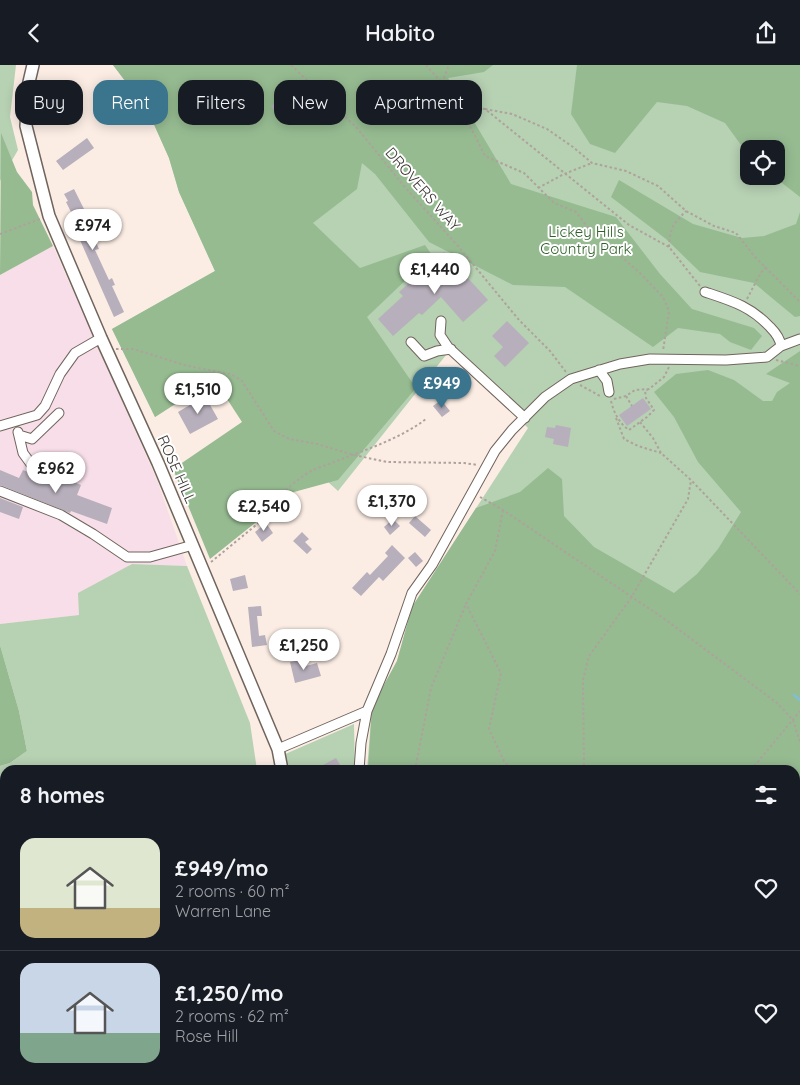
<!DOCTYPE html>
<html lang="en">
<head>
<meta charset="utf-8">
<style>
	body { margin:0; font-family:Quicksand,sans-serif; background:#242831; color:#f1f3f6; height:100vh; display:flex; flex-direction:column; font-size:19px; white-space:nowrap }
	* { box-sizing:border-box; margin:0 }
	p { font-size:16px; color:#9ea1a6 }
	.icon { flex:none; width:28px; height:28px; fill:none; stroke:currentColor; stroke-width:2; stroke-linecap:round; stroke-linejoin:round }
	.map { position:relative; flex:1; overflow:hidden }
	.sheet { position:absolute; left:0px; top:700px; width:800px; height:320px; display:flex; flex-direction:column; background:#171b24; border-radius:15px 15px 0 0; box-shadow:0 2px 12px #0003 }
	.sheet>* { flex:none }
	.banner { position:absolute; left:15px; top:15px; width:500px; height:45px; display:flex; gap:10px }
	.buttons { position:absolute; left:740px; top:75px; display:grid; gap:10px }
	.buttons a { display:grid; place-items:center; width:45px; height:45px; border-radius:10px; background:#171b24; box-shadow:0 2px 12px #0003; font-size:25px }
	.price { position:absolute; translate:-50% -42px; padding:0 11px; border-radius:18px; background:#fff; color:#222; font-size:16px; line-height:32px; filter:drop-shadow(0 1px 2px #0008) }
	.price::after { content:''; position:absolute; left:50%; top:30px; width:15px; height:11px; margin-left:-8px; background:inherit; clip-path:polygon(0 0,100% 0,50% 100%) }
	.price.current { background:#3a748d; color:#fff }
	ul { padding:0; list-style:none }
	li { display:flex; align-items:center; gap:15px; height:125px; padding:0 20px }
	li+li { border-top:1px solid #363941 }
	li span { display:grid; place-items:center; flex:none; width:140px; height:100px; border-radius:15px; color:#555 }
	li>.icon { margin-inline-start:auto }
	span .icon { width:60px; height:60px; fill:#fffc; stroke-width:1 }
	li b { font-size:21px }
	h2 { display:flex; justify-content:space-between; align-items:center; height:60px; padding:0 20px; font-size:21px }
	.pill { padding:0 18px; border-radius:15px; background:#171b24; box-shadow:0 2px 12px #0003; font-size:18px; line-height:45px }
	.pill.current { background:#3a748d; color:#fff }
	header { display:flex; justify-content:space-between; align-items:center; height:65px; padding:0 20px; background:#171b24; font-size:22px; font-weight:600 }
	.map>svg:first-child { display:block }
</style>
</head>
<body>
<header><svg class="icon" aria-label="back" viewBox="0 0 24 24"><path d="M15 5l-7 7 7 7"/></svg>Habito<svg class="icon" aria-label="share" viewBox="0 0 24 24"><path d="M12 15V3M7 8l5-5 5 5M5 13v7h14v-7"/></svg></header>
<div class="map">
<svg width="800" height="1020" viewBox="0 0 800 1020">
	<rect width="100%" height="100%" fill="#fbede4"/>
	<!-- commercial -->
	<path fill="#f7dee9" d="M53,181L157,415L187,501L131,499L79,550L0,559V210Z"/>
	<!-- green -->
	<path fill="#b7d1b3" fill-rule="evenodd" d="M0,0H16L10,52L18,85L0,116Z
		M113,0H800V1020H432L795,1015V705H367L372,642L397,596L412,542L528,363L450,285L338,426L214,314L155,352L112,264L215,206L179,127L169,93L148,46ZM749,84H776V111H749Z
		M132,499L187,501L250,658L257,705H5V796L0,799V701L10,698L27,686L19,646L0,580V559L79,550L78,528Z
		M354,659L355,705H285L283,690Z
		M258,1015H422V1020H289Z"/>
	<!-- forest -->
	<path fill="#96bb91" d="M113,0H493L484,7L448,13L511,119L616,152L660,209L692,244L754,263L762,271L751,285L730,277L720,269L678,263L653,282L565,222L513,220L429,177L375,109L362,98L357,124L313,158L360,203L425,180L432,190L367,252L416,323L338,415L294,427L210,494L173,404L242,357L214,314L155,352L112,264L215,206L179,127L169,93L148,46Z
		M577,0H800V132L773,111H776V84H749V91L725,58L687,41L657,37L615,88L590,79L571,49Z
		M1,68L17,107L32,127L33,140L53,181L0,210Z
		M619,115L693,159L742,173L764,171L796,159L800,147V251L795,252L754,218L700,207L666,174L611,132Z
		M800,286V1020H432L431,1015H795V705H368L372,642L397,596L412,542L476,443L520,427L548,403L562,414L564,451L594,482L674,528L697,509L718,484L741,447L698,397L674,352L654,327L676,309L708,305L734,315L763,336H772L777,327L790,318L766,309Z
		M0,580L19,646L27,686L10,698L0,701Z
		M5,810V1015H222L221,1020H0V812Z"/>
	<g fill="none" stroke-linecap="round" stroke-linejoin="round">
		<!-- stream -->
		<path stroke="#80bed5" stroke-width="2.5" d="M794,630L800,635"/>
	</g>
	<!-- building -->
	<path fill="#b7afbb" d="M282,33L288,41L284,44L288,50L281,55L271,41Z
		M87,73L94,83L63,105L56,96Z
		M74,124L91,158L88,159L99,184L95,185L109,215L112,213L115,220L112,221L124,247L114,252L76,166L80,165L66,137L68,136L64,129Z
		M444,187L488,235L463,257L441,232L422,250L419,248L393,271L378,254L403,231L399,227Z
		M507,256L529,278L505,302L494,291L503,282L492,271Z
		M205,331L218,354L190,369L178,347Z
		M643,333L651,344L627,361L619,350Z
		M441,335L450,346L442,352L433,341Z
		M556,360L571,363L568,382L553,379L554,374L545,372L547,362L555,363Z
		M0,405L19,413L23,405L41,412L44,405L81,420L77,430L112,443L107,459L71,446L70,448L0,420Z
		M0,433L23,442L19,454L0,447Z
		M415,451L431,465L425,472L409,458Z
		M393,454L400,461L390,470L384,462Z
		M266,458L273,468L262,477L255,467Z
		M302,467L309,474L305,477L312,484L307,489L293,476Z
		M392,480L405,493L383,516L379,512L361,531L352,523L367,507L370,510L388,491L385,488Z
		M415,487L423,496L416,502L408,493Z
		M245,510L248,523L233,526L230,514Z
		M261,541L262,551H257L259,571L265,570L267,580L252,582L248,542Z
		M300,595L302,602L317,598L321,611L295,618L290,597Z
		M336,693L343,705H314Z"/>
	<g fill="none" stroke-linecap="round" stroke-linejoin="round">
		<!-- minor casing -->
		<g stroke="#70645d" stroke-width="11">
			<path id="minor" d="M705,227C732,236 750,241 770,262C776,268 780,273 781,281
				M441,256L440,270L448,282L525,353
				M411,277L424,291L437,286L451,284
				M599,305L607,316L609,327
				M0,361L37,350L45,341L60,309L75,288L101,273
				M18,367L23,388L31,399
				M19,370L32,374L59,348
				M0,426L61,450L93,469L127,492H150L193,480
				M278,684L367,646L391,589L412,528L432,500L495,386L512,365L545,332L571,314L620,299L650,294L726,295L767,292L781,281L800,274
				M359,705L361,678L367,646
				M0,804L5,802
				M427,1015V1020"/>
		</g>
		<!-- major casing -->
		<g stroke="#70645d" stroke-width="14">
			<path id="major" d="M33,0L29,17L26,61L49,151L101,273L158,398L278,684L282,705
				M234,1020L236,1015"/>
		</g>
		<!-- path -->
		<path stroke="#ada29c" stroke-width="2" stroke-dasharray="2.5 2.5" stroke-linecap="butt" d="M291,0L357,63L404,121L458,181L519,255L550,286L566,307
			M426,0L442,18L445,25L451,32L476,43L485,44L629,160L669,182L700,221
			M442,18L449,0
			M451,32L472,65L485,91L524,108L554,138L576,147L590,165L639,207L663,232L669,246L663,286
			M485,44L512,49L547,64L573,82L592,98L626,106L658,121L686,146L714,161L736,168L755,192L800,237
			M538,123L564,109L592,98
			M0,169L40,154
			M669,182C670,163 673,159 686,146
			M747,234L760,209L766,202
			M116,284H133L188,301L231,309L242,316L274,366L289,374L317,379L354,390L387,397L464,398L478,400
			M776,295L800,301
			M580,320L602,332
			M626,331L632,341
			M614,334L626,331L635,325L649,324L664,312L669,302
			M611,336C614,348 619,358 629,365L647,352L654,345L646,333L645,326L649,324
			M616,353L624,374L638,381L661,388
			M640,357L653,373L661,388L691,415L800,529
			M480,432L503,445L666,555L777,638L793,655L800,677
			M503,445L495,486L466,539L501,608L489,664L504,696L512,705
			M211,497L272,447C272,434 300,412 311,406C319,402 330,399 339,395C368,384 401,373 426,354
			M415,705L431,623L466,539
			M584,705L583,615L589,591L631,533L688,434L691,415
			M751,705L800,646
			M0,890L5,886
			M795,951L800,952
			M0,988H5
			M795,1002L800,1004
			M59,1015L61,1020
			M206,1015L212,1020
			M4,1020L6,1015
			M447,1020L449,1015
			M549,1020L552,1015
			M646,1020L648,1015"/>
		<!-- minor -->
		<use href="#minor" stroke="#fff" stroke-width="9"/>
		<!-- major -->
		<use href="#major" stroke="#fff" stroke-width="11"/>
	</g>
	<g text-anchor="middle" dominant-baseline="central" stroke-width="4" stroke-linejoin="round" paint-order="stroke">
		<!-- street labels -->
		<g font-size="15" fill="#3e3835" stroke="#fff">
			<text transform="translate(423 124) rotate(49)">DROVERS WAY</text>
			<text transform="translate(177 404) rotate(66)">ROSE HILL</text>
		</g>
		<!-- park labels -->
		<g font-size="15" fill="#2e6028" stroke="#fff">
			<text x="586" y="166">Lickey Hills<tspan x="586" dy="17">Country Park</tspan></text>
		</g>
	</g>
</svg>
<div class="buttons">
<a><svg class="icon" aria-label="locate" viewBox="0 0 24 24"><circle cx="12" cy="12" r="6"/><path d="M12 2v4M12 18v4M2 12h4M18 12h4"/></svg></a>
</div>
<b class="price" style="left:93px;top:186px">£974</b>
<b class="price" style="left:435px;top:230px">£1,440</b>
<b class="price current" style="left:442px;top:344px">£949</b>
<b class="price" style="left:198px;top:350px">£1,510</b>
<b class="price" style="left:56px;top:429px">£962</b>
<b class="price" style="left:392px;top:462px">£1,370</b>
<b class="price" style="left:264px;top:467px">£2,540</b>
<b class="price" style="left:304px;top:606px">£1,250</b>
<div class="banner">
<a class="pill">Buy</a>
<a class="pill current">Rent</a>
<a class="pill">Filters</a>
<a class="pill">New</a>
<a class="pill">Apartment</a>
</div>
<section class="sheet">
<h2>8 homes<svg class="icon" aria-label="filters" viewBox="0 0 24 24"><path d="M4 7h16M4 17h16"/><circle cx="9" cy="7" r="2"/><circle cx="15" cy="17" r="2"/></svg></h2>
<ul>
<li><span style="background:linear-gradient(#dfe7d0 70%,#c2b280 0)"><svg class="icon" aria-label="home" viewBox="0 0 24 24"><path d="M3 11l9-7 9 7M6 9v11h12V9"/></svg></span><div><b>£949/mo</b><p>2 rooms · 60 m²</p><p>Warren Lane</p></div><svg class="icon" aria-label="heart" viewBox="0 0 24 24"><path d="M12 20l-8-8c-3-5 5-10 8-4 3-6 11-1 8 4z"/></svg></li>
<li><span style="background:linear-gradient(#c9d6e8 70%,#7fa58c 0)"><svg class="icon" aria-label="home" viewBox="0 0 24 24"><path d="M3 11l9-7 9 7M6 9v11h12V9"/></svg></span><div><b>£1,250/mo</b><p>2 rooms · 62 m²</p><p>Rose Hill</p></div><svg class="icon" aria-label="heart" viewBox="0 0 24 24"><path d="M12 20l-8-8c-3-5 5-10 8-4 3-6 11-1 8 4z"/></svg></li>
</ul>
</section>
</div>
</body>
</html>
